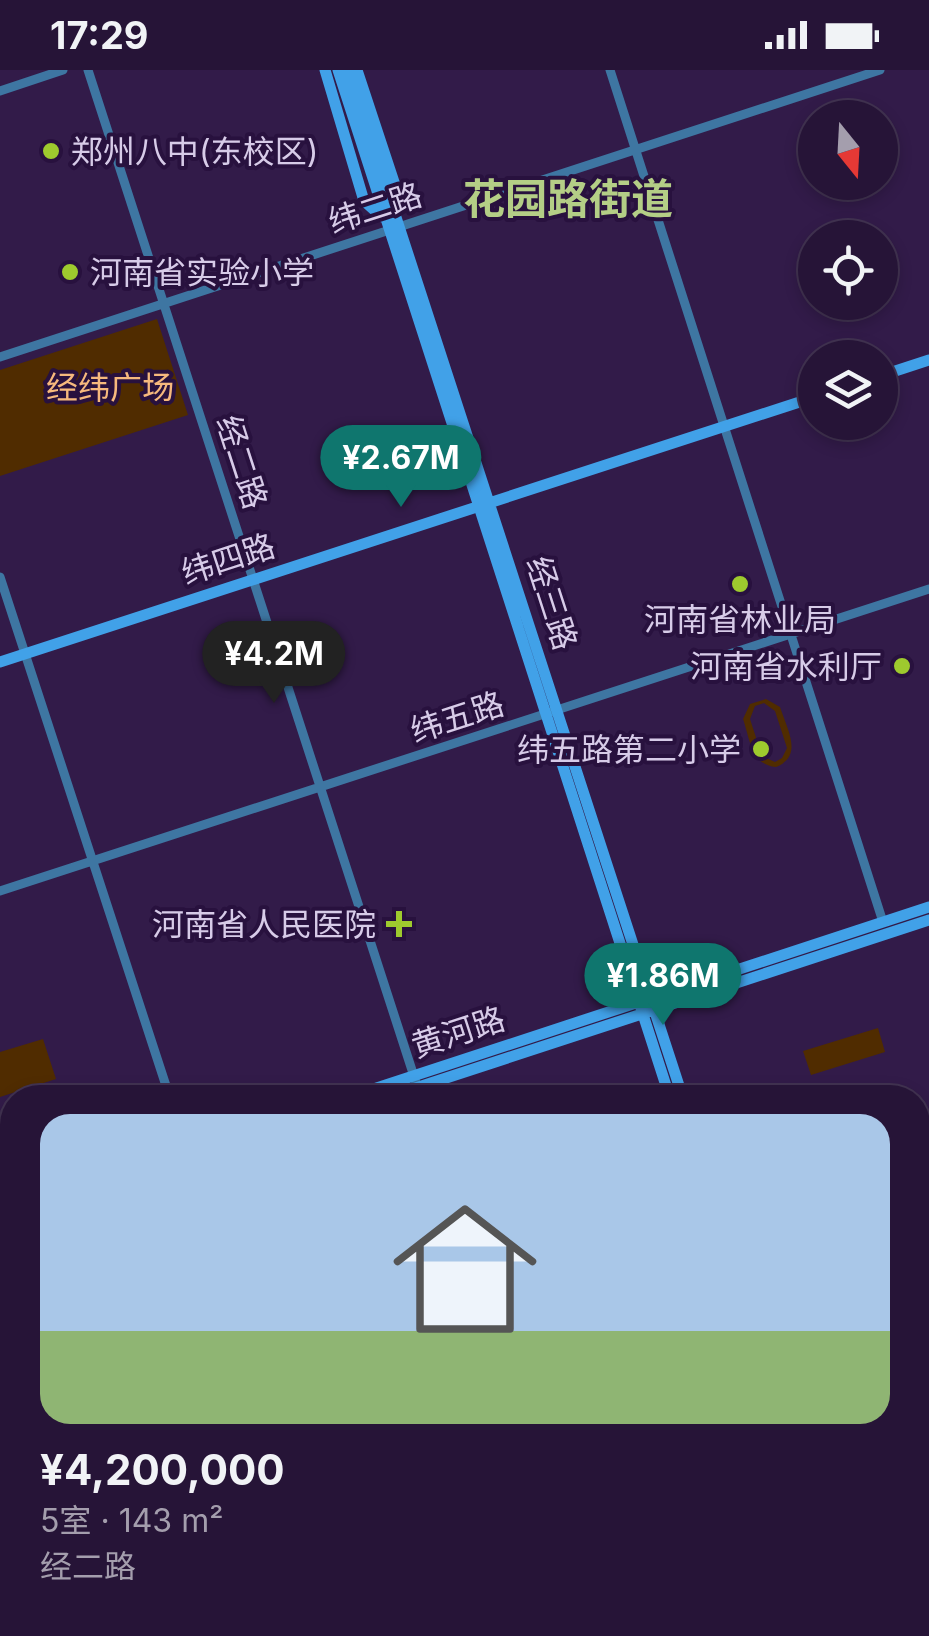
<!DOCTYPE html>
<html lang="zh">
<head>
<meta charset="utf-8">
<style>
	body { margin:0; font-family:Inter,"Noto Sans SC",sans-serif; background:#322142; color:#f1f3f6; height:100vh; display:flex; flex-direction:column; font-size:38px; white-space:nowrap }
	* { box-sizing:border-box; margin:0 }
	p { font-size:32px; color:#a49ead }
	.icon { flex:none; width:55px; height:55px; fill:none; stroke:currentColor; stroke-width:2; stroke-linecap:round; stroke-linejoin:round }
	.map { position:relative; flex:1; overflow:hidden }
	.sheet { position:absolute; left:0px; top:1015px; width:930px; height:552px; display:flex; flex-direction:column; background:#261437; border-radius:40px 40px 0 0; box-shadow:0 5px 15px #0003,0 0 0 2px #423352 }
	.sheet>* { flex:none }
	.needle { width:65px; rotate:162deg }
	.tools { position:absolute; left:798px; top:30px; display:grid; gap:20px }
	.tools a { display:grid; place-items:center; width:100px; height:100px; border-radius:50%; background:#261437; box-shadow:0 5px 15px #0003,0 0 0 2px #423352; font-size:50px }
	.price { position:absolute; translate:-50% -85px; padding:0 22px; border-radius:35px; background:#0f766e; color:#fff; font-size:32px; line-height:65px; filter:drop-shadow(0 2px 5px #0008) }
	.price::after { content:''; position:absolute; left:50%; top:60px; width:30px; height:22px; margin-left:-15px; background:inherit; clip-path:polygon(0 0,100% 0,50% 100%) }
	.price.on { background:#222; color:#fff }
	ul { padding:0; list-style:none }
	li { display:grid; align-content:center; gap:20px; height:530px; padding:0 40px }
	li span { display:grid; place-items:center; height:310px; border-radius:30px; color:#555 }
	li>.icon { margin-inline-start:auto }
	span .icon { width:180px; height:180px; fill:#fffc; stroke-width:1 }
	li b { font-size:42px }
	.status { display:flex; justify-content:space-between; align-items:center; height:70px; padding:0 50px; background:#261437; direction:ltr }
	.status svg { height:28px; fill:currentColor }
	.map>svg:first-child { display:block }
</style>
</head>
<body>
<div class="status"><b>17:29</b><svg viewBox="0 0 49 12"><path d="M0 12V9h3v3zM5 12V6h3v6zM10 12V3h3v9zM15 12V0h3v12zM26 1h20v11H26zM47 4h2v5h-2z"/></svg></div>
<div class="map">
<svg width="929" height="1566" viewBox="0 0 929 1566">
	<rect width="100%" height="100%" fill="#321b49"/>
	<!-- green -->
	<path fill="#502c00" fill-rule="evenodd" d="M157,249L188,345L0,406V300Z
		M766,629L780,637C787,659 804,686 776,697C751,695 750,669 743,649L750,634ZM764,633L775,641L787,678L782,688L775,692L762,686L750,649L755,636Z
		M878,958L885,982L811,1005L803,981Z
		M43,969L56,1009L0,1027V982Z"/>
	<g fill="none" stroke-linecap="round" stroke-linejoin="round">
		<!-- street -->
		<path stroke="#3e76a2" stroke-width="9" d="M88,0L421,1028
			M610,0L883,852
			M0,21L63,0
			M0,287L880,0
			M0,507L170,1028
			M0,821L929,519
			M918,1121L929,1117
			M0,1423L12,1419
			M341,1555L344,1566
			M591,1555L594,1566"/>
		<!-- secondary -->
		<path stroke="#41a1e8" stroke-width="11" d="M325,0L364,131L382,147
			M338,0L670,1028
			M348,0L683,1028
			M357,0L395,115V133
			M880,306L929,290
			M0,592L815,327
			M346,1028L929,837
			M385,1028L929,850
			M0,1140L12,1136
			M0,1152L12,1148
			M0,1308L12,1346
			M918,1496L929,1492
			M80,1555L84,1566
			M842,1555L846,1566
			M855,1555L859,1566
			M700,1566L734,1555"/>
	</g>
	<!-- markers -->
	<g fill="#9eca2e" stroke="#28113e" stroke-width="4">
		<circle cx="51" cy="81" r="10"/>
		<circle cx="70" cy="202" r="10"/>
		<circle cx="740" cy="514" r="10"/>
		<circle cx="902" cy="596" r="10"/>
		<circle cx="761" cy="679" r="10"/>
		<path d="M394 839h10v10h10v10h-10v10h-10v-10h-10v-10h10z"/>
	</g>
	<g text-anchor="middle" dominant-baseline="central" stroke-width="8" stroke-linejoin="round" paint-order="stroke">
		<!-- poi labels -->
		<g font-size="32" fill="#d7cbe8" stroke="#28113e" text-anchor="end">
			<text x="71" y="81" text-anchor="start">郑州八中(东校区)</text>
			<text x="90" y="202" text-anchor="start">河南省实验小学</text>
			<text x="740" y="549" text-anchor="middle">河南省林业局</text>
			<text x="882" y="596">河南省水利厅</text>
			<text x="741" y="679">纬五路第二小学</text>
			<text x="376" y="854">河南省人民医院</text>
		</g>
		<!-- street labels -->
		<g font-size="32" fill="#d7cbe8" stroke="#28113e">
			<text transform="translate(375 138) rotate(-18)">纬二路</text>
			<text transform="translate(242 392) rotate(72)">经二路</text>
			<text transform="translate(228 489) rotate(-18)">纬四路</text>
			<text transform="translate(552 533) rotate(72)">经三路</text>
			<text transform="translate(457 647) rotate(-18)">纬五路</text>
			<text transform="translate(458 962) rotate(-18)">黄河路</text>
		</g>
		<!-- park labels -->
		<g font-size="32" fill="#f6b97d" stroke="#28113e">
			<text x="110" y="317">经纬广场</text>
		</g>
		<!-- district labels -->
		<g font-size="42" font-weight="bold" fill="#b4ce86" stroke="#28113e">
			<text x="568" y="128">花园路街道</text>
		</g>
	</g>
</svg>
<div class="tools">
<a><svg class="needle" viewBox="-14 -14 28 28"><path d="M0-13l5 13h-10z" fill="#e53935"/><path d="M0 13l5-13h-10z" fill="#a49ead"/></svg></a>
<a><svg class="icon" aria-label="locate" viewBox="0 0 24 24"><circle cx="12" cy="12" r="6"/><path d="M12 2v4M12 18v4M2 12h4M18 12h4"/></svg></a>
<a><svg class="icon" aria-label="layers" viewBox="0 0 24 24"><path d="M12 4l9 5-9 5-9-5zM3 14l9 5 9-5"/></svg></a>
</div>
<b class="price" style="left:401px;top:440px">¥2.67M</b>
<b class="price on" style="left:274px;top:636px">¥4.2M</b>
<b class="price" style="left:663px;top:958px">¥1.86M</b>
<section class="sheet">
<ul>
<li><span style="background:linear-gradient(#a9c7e8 70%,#8fb573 0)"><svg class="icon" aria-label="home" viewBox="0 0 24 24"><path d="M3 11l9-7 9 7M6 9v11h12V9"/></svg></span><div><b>¥4,200,000</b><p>5室 · 143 m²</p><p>经二路</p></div></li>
</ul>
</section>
</div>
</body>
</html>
